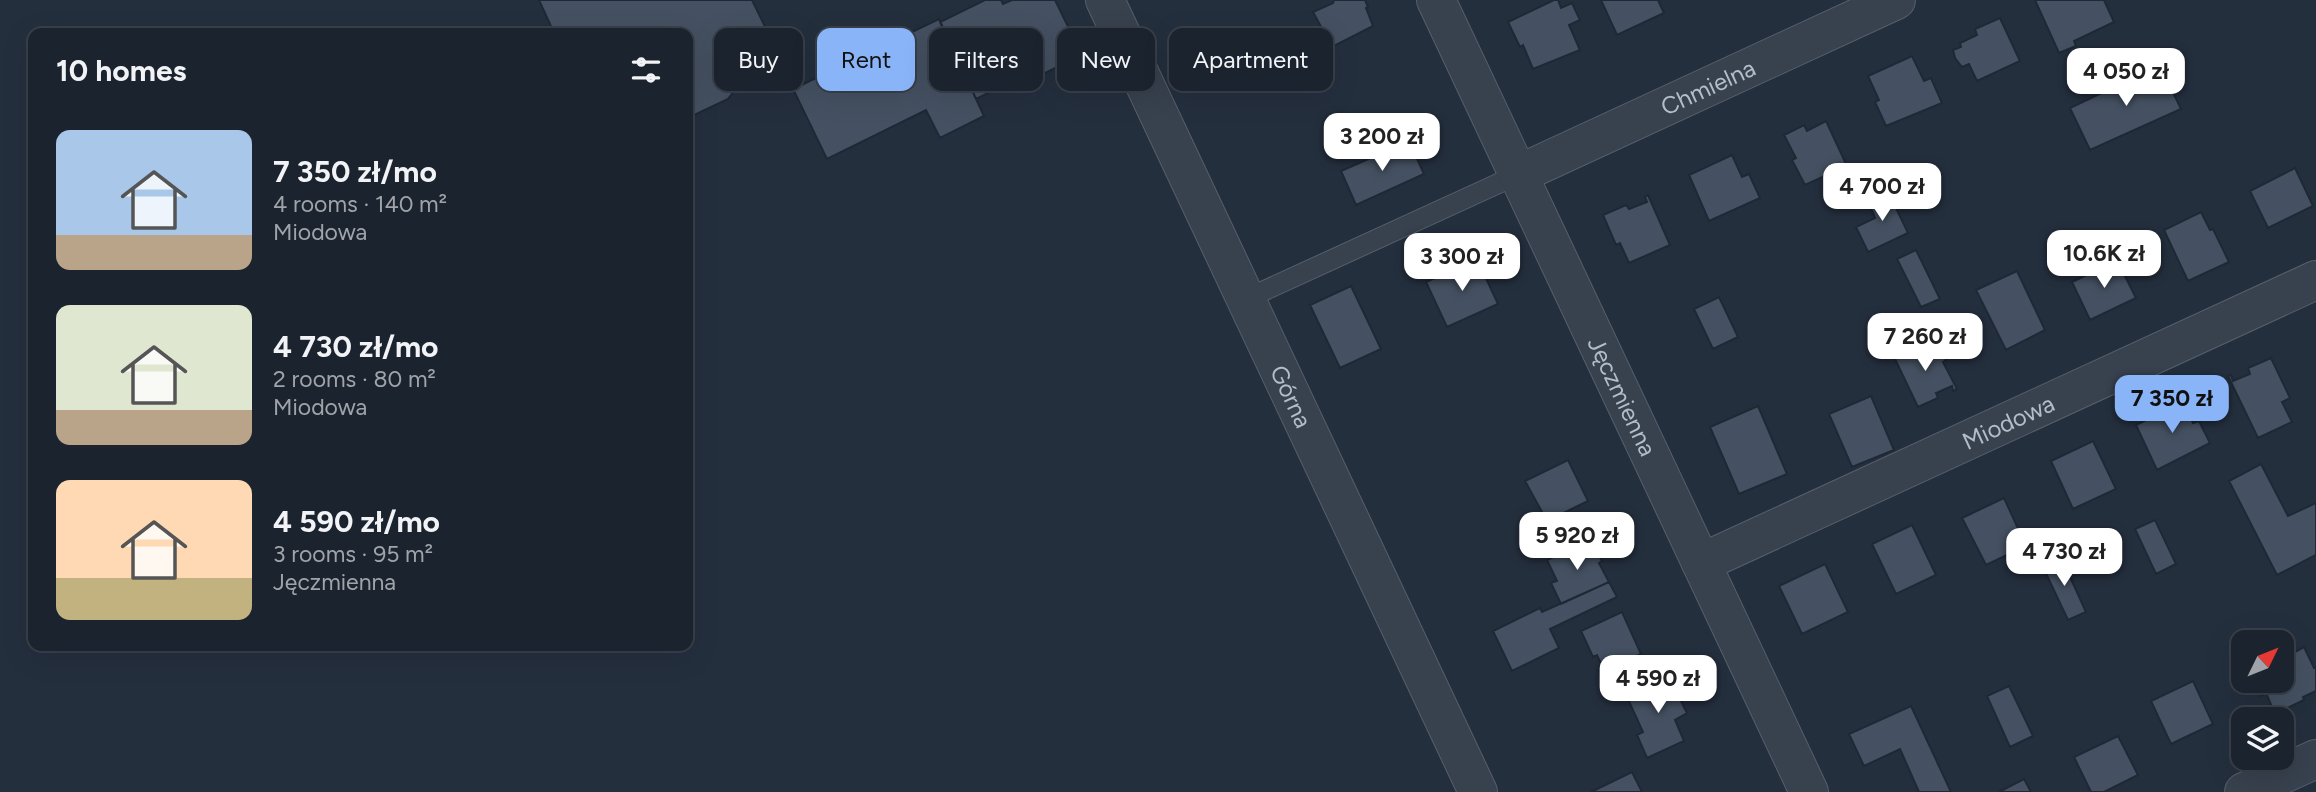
<!DOCTYPE html>
<html lang="en">
<head>
<meta charset="utf-8">
<style>
	body { margin:0; font-family:Figtree,sans-serif; background:#242b36; color:#f1f3f6; height:100vh; display:flex; flex-direction:column; font-size:26px; white-space:nowrap }
	* { box-sizing:border-box; margin:0 }
	p { font-size:23px; color:#a0a4aa }
	.icon { flex:none; width:38px; height:38px; fill:none; stroke:currentColor; stroke-width:2; stroke-linecap:round; stroke-linejoin:round }
	.map { position:relative; flex:1; overflow:hidden }
	.panel { position:absolute; left:28px; top:28px; width:665px; height:623px; display:flex; flex-direction:column; background:#1b232e; border-radius:14px; box-shadow:0 7px 28px #0002,0 0 0 2px #39404a }
	.panel>* { flex:none }
	.top-card { position:absolute; left:714px; top:28px; width:665px; height:63px; display:flex; gap:14px }
	.needle { width:46px; rotate:47deg }
	.fabs { position:absolute; left:2231px; top:630px; display:grid; gap:14px }
	.fabs a { display:grid; place-items:center; width:63px; height:63px; border-radius:14px; background:#1b232e; box-shadow:0 7px 28px #0002,0 0 0 2px #39404a; font-size:35px }
	.price { position:absolute; translate:-50% -60px; padding:0 16px; border-radius:14px; background:#fff; color:#222; font-size:23px; line-height:46px; filter:drop-shadow(0 2px 4px #0008) }
	.price::after { content:''; position:absolute; left:50%; top:42px; width:21px; height:16px; margin-left:-10px; background:inherit; clip-path:polygon(0 0,100% 0,50% 100%) }
	.price.selected { background:#8ab4f8; color:#111 }
	ul { padding:0; list-style:none }
	li { display:flex; align-items:center; gap:21px; height:175px; padding:0 28px }
	li span { display:grid; place-items:center; flex:none; width:196px; height:140px; border-radius:14px; color:#555 }
	li>.icon { margin-inline-start:auto }
	span .icon { width:84px; height:84px; fill:#fffc; stroke-width:1 }
	li b { font-size:30px }
	h2 { display:flex; justify-content:space-between; align-items:center; height:84px; padding:0 28px; font-size:30px }
	.tag { padding:0 24px; border-radius:14px; background:#1b232e; box-shadow:0 7px 28px #0002,0 0 0 2px #39404a; font-size:24px; line-height:63px }
	.tag.selected { background:#8ab4f8; color:#111 }
	.map>svg:first-child { display:block }
</style>
</head>
<body>
<div class="map">
<svg width="2316" height="792" viewBox="0 0 2316 792">
	<rect width="100%" height="100%" fill="#242f3e"/>
	<!-- building -->
	<path fill="#455162" stroke="#1f2835" stroke-width="2" d="M539,0H752L773,43L728,99L688,118V33H554Z
		M985,0H1001L1003,4L1012,0H1055L1082,55L1037,77L1034,71L976,99L940,22Z
		M1334,0H1365L1368,7L1366,8L1373,26L1332,47L1313,12L1333,3Z
		M1554,0H1558L1561,8L1572,3L1580,20L1569,25L1580,50L1533,69L1523,45L1520,47L1508,22Z
		M1601,0H1658L1664,13L1617,35Z
		M2035,0H2104L2114,22L2074,41L2076,46L2059,53Z
		M2000,18L2020,61L1977,81L1969,64L1962,67L1955,58L1953,50L1961,47L1960,43L1977,35L1975,29Z
		M939,19L984,116L940,138L926,110L827,159L793,89Z
		M1912,56L1924,81L1931,78L1942,103L1886,126L1875,102L1879,100L1868,76Z
		M2160,65L2181,109L2090,150L2070,108Z
		M1826,121L1847,166L1805,185L1792,160L1796,158L1784,135L1804,125L1807,131Z
		M1409,141L1424,174L1356,205L1341,171Z
		M1732,155L1742,177L1749,174L1760,198L1709,221L1689,175Z
		M2295,168L2313,206L2268,228L2250,191Z
		M1887,189L1908,233L1868,252L1856,227L1875,218L1867,199Z
		M1648,195L1670,245L1629,263L1620,243L1616,245L1603,215L1626,205L1629,209L1647,202L1645,197Z
		M2201,212L2210,230L2213,229L2229,262L2188,281L2164,230Z
		M1916,250L1940,299L1921,307L1897,259Z
		M1477,259L1498,304L1447,327L1426,282Z
		M2117,260L2136,298L2090,320L2072,282Z
		M2017,271L2045,330L2006,350L1976,290Z
		M1351,286L1381,349L1340,368L1310,305Z
		M1719,297L1738,337L1713,349L1694,309Z
		M1936,340L1946,360L1943,362L1957,389L1953,391L1952,386L1936,393L1938,398L1918,407L1895,359Z
		M2271,358L2290,398L2282,402L2292,422L2258,438L2228,376L2231,375L2233,381L2250,374L2248,368Z
		M1871,396L1894,450L1852,467L1829,414Z
		M2182,398L2193,423L2199,421L2210,443L2157,470L2136,425L2158,414L2157,411Z
		M1758,406L1787,474L1739,494L1710,427Z
		M2093,441L2116,489L2073,509L2051,461Z
		M1568,460L1588,501L1547,521L1525,481Z
		M2261,464L2288,516L2316,503V555L2277,575L2229,481Z
		M2004,498L2026,546L1986,565L1962,518Z
		M2155,520L2176,564L2156,574L2135,529Z
		M1912,525L1936,575L1896,594L1872,544Z
		M1591,539L1602,561L1599,563L1609,582L1561,604L1551,583L1557,581L1547,560Z
		M2061,557L2086,612L2068,620L2042,565Z
		M1825,564L1848,612L1802,634L1779,586Z
		M1609,582L1617,597L1550,629L1559,648L1512,671L1493,631L1540,608L1542,612Z
		M1622,612L1641,654L1600,673L1599,670L1603,668L1597,655L1593,657L1581,631Z
		M2304,647L2314,668L2316,667V691L2303,697L2304,700L2275,714L2266,693L2261,696L2254,681H2282V659Z
		M1668,675L1687,713L1675,720L1684,741L1647,758L1637,735L1643,732L1626,695Z
		M2193,681L2213,724L2171,744L2151,701Z
		M2009,686L2033,736L2010,747L1987,696Z
		M1911,706L1951,792H1919L1900,749L1864,766L1849,734Z
		M2118,736L2138,775L2104,792H2091L2074,757Z
		M1632,772L1642,792H1591Z
		M2024,779L2031,792H1999Z"/>
	<g fill="none" stroke-linecap="round" stroke-linejoin="round">
		<!-- lane casing -->
		<g stroke="#565f6c" stroke-width="21">
			<path id="lane" d="M1246,299L1519,174"/>
		</g>
		<!-- street casing -->
		<g stroke="#565f6c" stroke-width="40">
			<g id="street">
				<path id="s1" d="M1105,0L1478,792"/>
				<path id="s2" d="M1436,0L1809,792"/>
				<path id="s3" d="M1519,174L1896,0"/>
				<path id="s4" d="M1701,563L2316,280"/>
				<path d="M2244,792L2316,759"/>
			</g>
		</g>
		<!-- lane -->
		<use href="#lane" stroke="#38414e" stroke-width="19"/>
		<!-- street -->
		<use href="#street" stroke="#38414e" stroke-width="38"/>
	</g>
	<g text-anchor="middle" dominant-baseline="central" stroke-width="5" stroke-linejoin="round" paint-order="stroke">
		<!-- street labels -->
		<g font-size="24" fill="#b4bcc9" stroke="#1d2633">
			<text stroke="none"><textPath href="#s3" startOffset="208">Chmielna</textPath></text>
			<text stroke="none"><textPath href="#s1" startOffset="438">Górna</textPath></text>
			<text stroke="none"><textPath href="#s2" startOffset="438">Jęczmienna</textPath></text>
			<text stroke="none"><textPath href="#s4" startOffset="338">Miodowa</textPath></text>
		</g>
	</g>
</svg>
<div class="fabs">
<a><svg class="needle" viewBox="-14 -14 28 28"><path d="M0-13l5 13h-10z" fill="#e53935"/><path d="M0 13l5-13h-10z" fill="#a0a4aa"/></svg></a>
<a><svg class="icon" aria-label="layers" viewBox="0 0 24 24"><path d="M12 4l9 5-9 5-9-5zM3 14l9 5 9-5"/></svg></a>
</div>
<b class="price" style="left:2126px;top:108px">4 050 zł</b>
<b class="price" style="left:1382px;top:173px">3 200 zł</b>
<b class="price" style="left:1882px;top:223px">4 700 zł</b>
<b class="price" style="left:2104px;top:290px">10.6K zł</b>
<b class="price" style="left:1462px;top:293px">3 300 zł</b>
<b class="price" style="left:1925px;top:373px">7 260 zł</b>
<b class="price selected" style="left:2172px;top:435px">7 350 zł</b>
<b class="price" style="left:1577px;top:572px">5 920 zł</b>
<b class="price" style="left:2064px;top:588px">4 730 zł</b>
<b class="price" style="left:1658px;top:715px">4 590 zł</b>
<div class="top-card">
<a class="tag">Buy</a>
<a class="tag selected">Rent</a>
<a class="tag">Filters</a>
<a class="tag">New</a>
<a class="tag">Apartment</a>
</div>
<section class="panel">
<h2>10 homes<svg class="icon" aria-label="filters" viewBox="0 0 24 24"><path d="M4 7h16M4 17h16"/><circle cx="9" cy="7" r="2"/><circle cx="15" cy="17" r="2"/></svg></h2>
<ul>
<li><span style="background:linear-gradient(#a9c7e8 75%,#b9a48a 0)"><svg class="icon" aria-label="home" viewBox="0 0 24 24"><path d="M3 11l9-7 9 7M6 9v11h12V9"/></svg></span><div><b>7 350 zł/mo</b><p>4 rooms · 140 m²</p><p>Miodowa</p></div></li>
<li><span style="background:linear-gradient(#dfe7d0 75%,#b9a48a 0)"><svg class="icon" aria-label="home" viewBox="0 0 24 24"><path d="M3 11l9-7 9 7M6 9v11h12V9"/></svg></span><div><b>4 730 zł/mo</b><p>2 rooms · 80 m²</p><p>Miodowa</p></div></li>
<li><span style="background:linear-gradient(#ffd9b3 70%,#c2b280 0)"><svg class="icon" aria-label="home" viewBox="0 0 24 24"><path d="M3 11l9-7 9 7M6 9v11h12V9"/></svg></span><div><b>4 590 zł/mo</b><p>3 rooms · 95 m²</p><p>Jęczmienna</p></div></li>
</ul>
</section>
</div>
</body>
</html>
